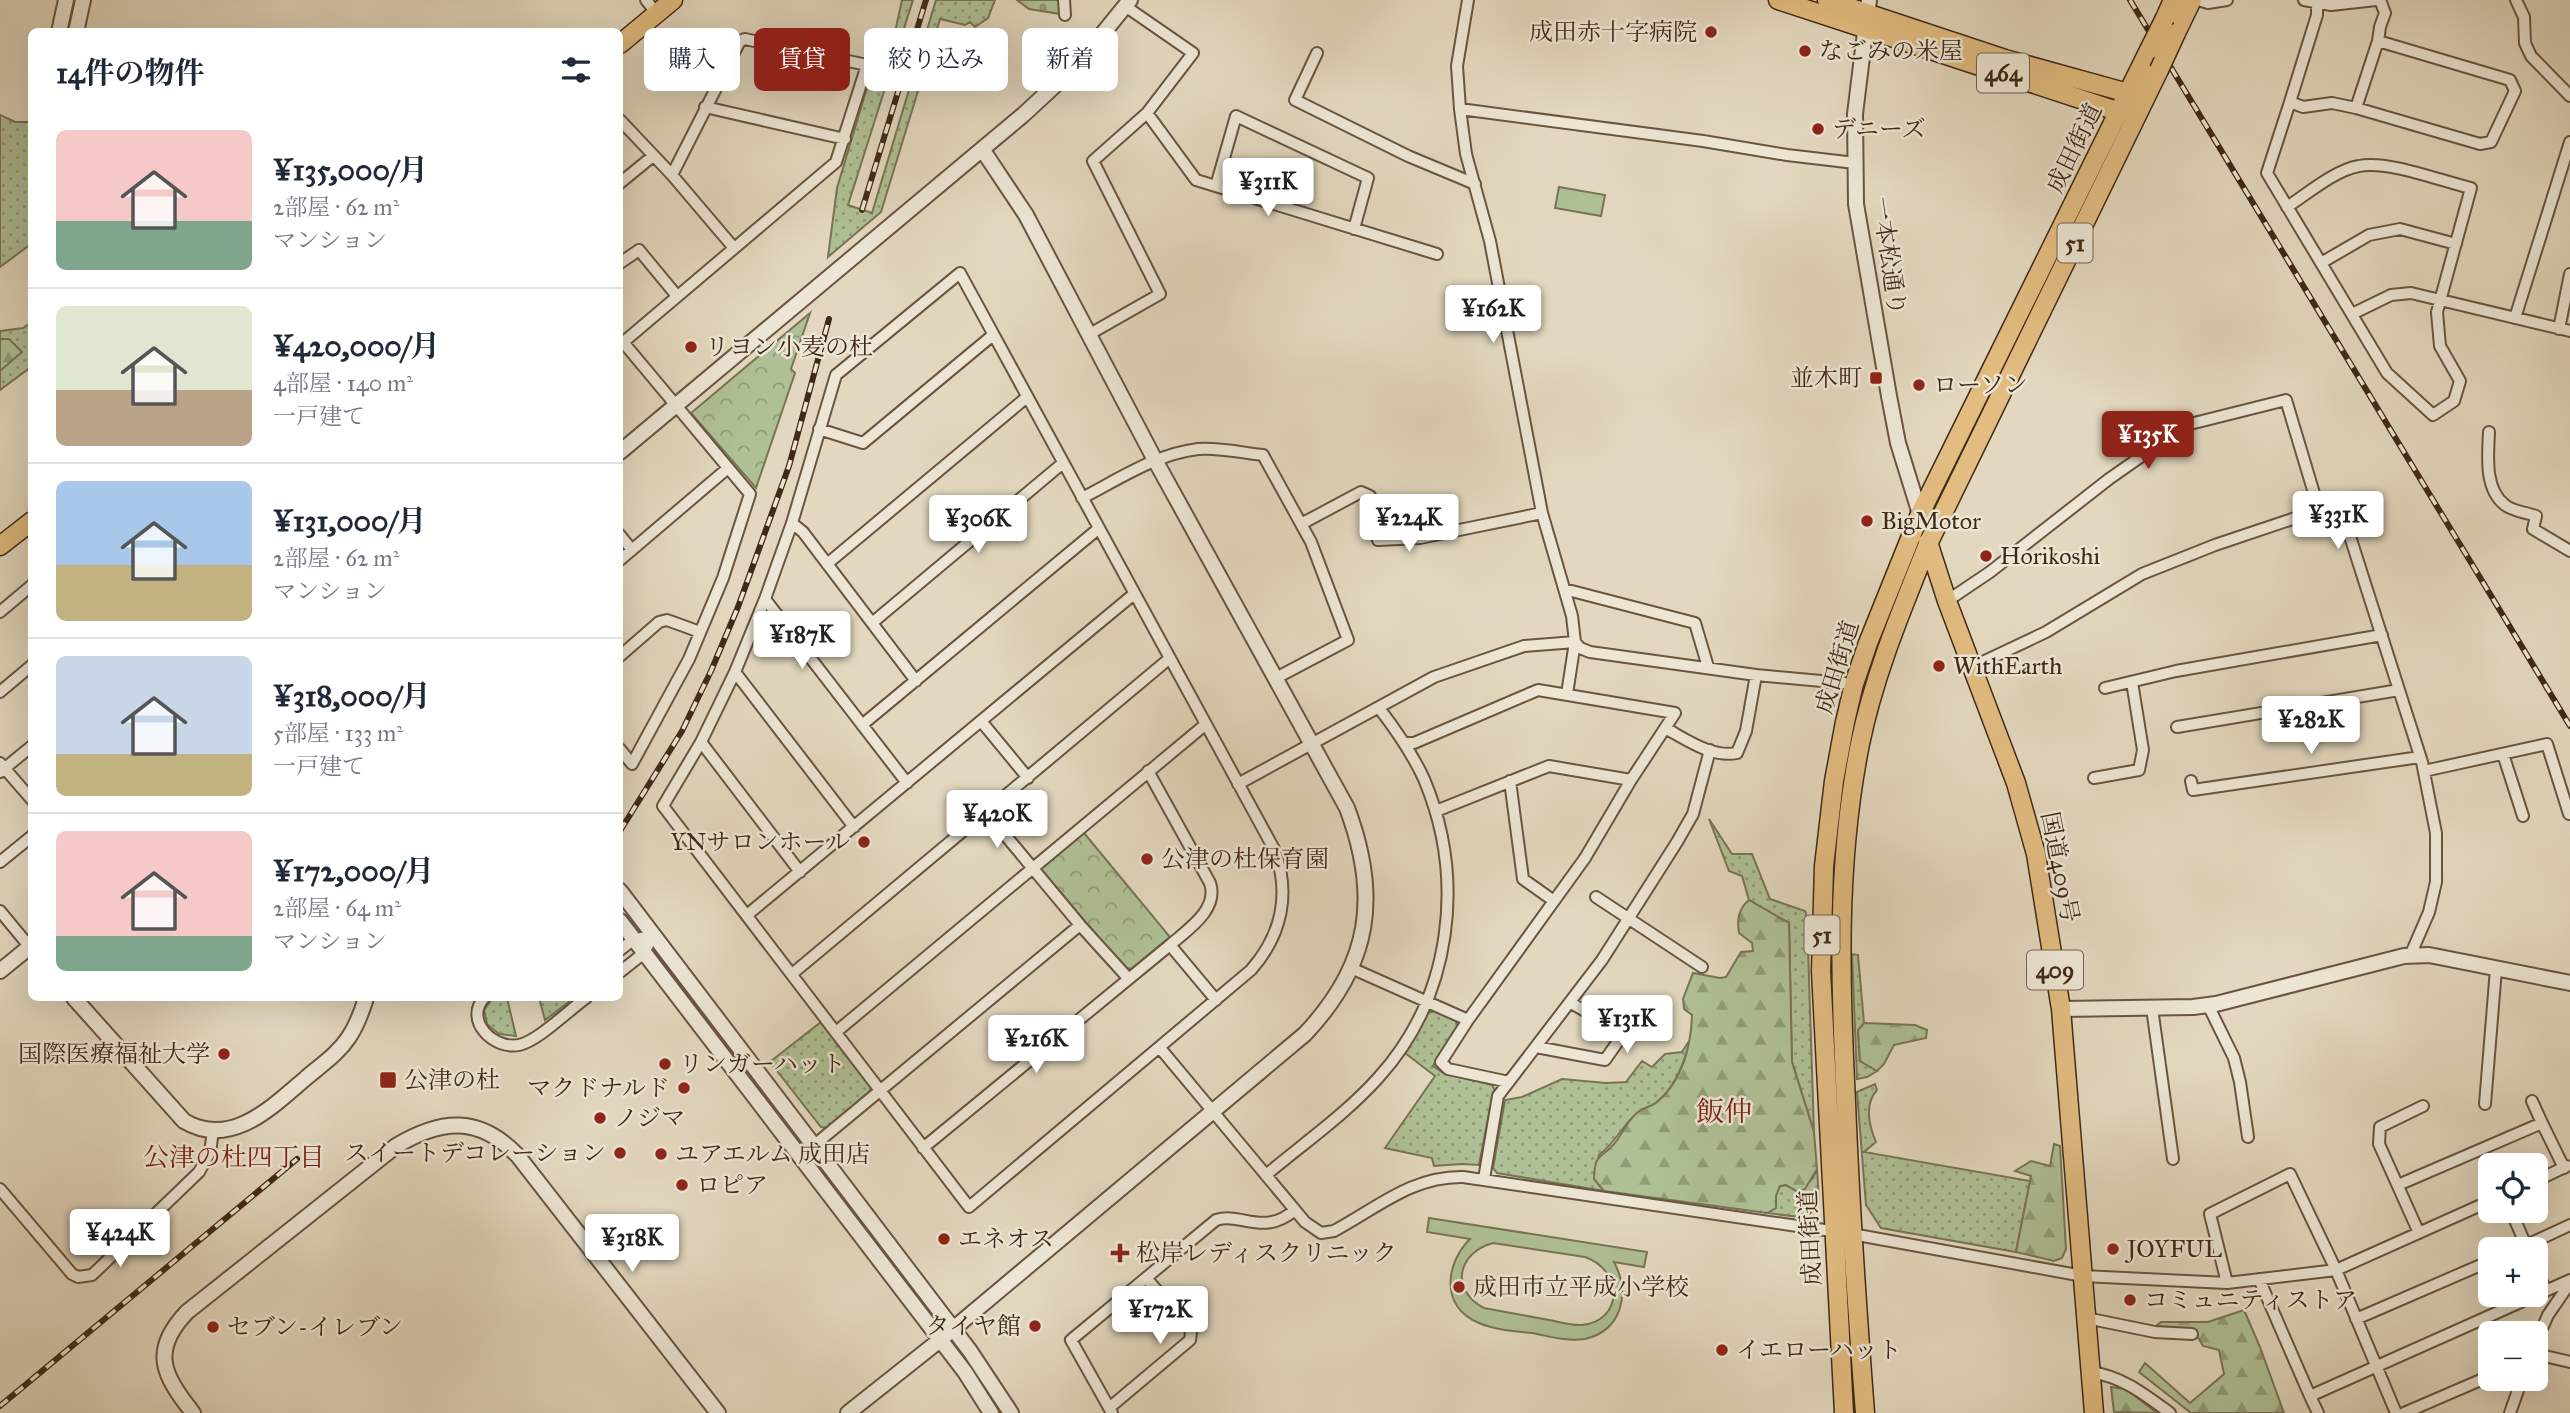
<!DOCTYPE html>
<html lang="ja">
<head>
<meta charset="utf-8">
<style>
	body { margin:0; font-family:"IM FELL Great Primer","Noto Serif JP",serif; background:#f6f6f7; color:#1f2937; height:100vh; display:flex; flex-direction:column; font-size:26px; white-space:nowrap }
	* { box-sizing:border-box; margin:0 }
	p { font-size:23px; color:#747a83 }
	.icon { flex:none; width:38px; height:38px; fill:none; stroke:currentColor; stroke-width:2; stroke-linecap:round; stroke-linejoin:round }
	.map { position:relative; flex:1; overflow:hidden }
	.panel { position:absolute; left:28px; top:28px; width:595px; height:973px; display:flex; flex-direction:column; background:#fff; border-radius:10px; box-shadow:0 7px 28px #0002 }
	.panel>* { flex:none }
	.guide { position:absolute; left:644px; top:28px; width:665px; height:63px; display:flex; gap:14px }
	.fabs { position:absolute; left:2478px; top:1153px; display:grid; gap:14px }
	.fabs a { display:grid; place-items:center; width:70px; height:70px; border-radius:10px; background:#fff; box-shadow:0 7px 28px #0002; font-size:35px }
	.price { position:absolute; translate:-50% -60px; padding:0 16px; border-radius:7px; background:#fff; color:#222; font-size:23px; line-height:46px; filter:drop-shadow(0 2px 4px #0008) }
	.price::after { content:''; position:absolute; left:50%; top:42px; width:21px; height:16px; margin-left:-10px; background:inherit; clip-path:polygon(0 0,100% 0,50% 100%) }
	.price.selected { background:#8f2418; color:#fff }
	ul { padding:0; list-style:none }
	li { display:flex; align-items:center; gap:21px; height:175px; padding:0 28px }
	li+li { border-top:2px solid #e0e1e3 }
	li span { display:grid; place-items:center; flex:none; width:196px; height:140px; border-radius:10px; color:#555 }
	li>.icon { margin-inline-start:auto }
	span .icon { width:84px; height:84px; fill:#fffc; stroke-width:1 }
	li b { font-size:30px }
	h2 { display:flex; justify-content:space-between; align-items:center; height:84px; padding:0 28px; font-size:30px }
	.chip { padding:0 24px; border-radius:10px; background:#fff; box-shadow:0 7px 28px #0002; font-size:24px; line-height:63px }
	.chip.selected { background:#8f2418; color:#fff }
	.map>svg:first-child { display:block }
</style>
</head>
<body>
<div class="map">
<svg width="2570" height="1413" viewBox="0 0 2570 1413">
	<defs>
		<pattern id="grass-dots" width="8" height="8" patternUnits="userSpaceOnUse" patternTransform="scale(1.75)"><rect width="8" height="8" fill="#afc096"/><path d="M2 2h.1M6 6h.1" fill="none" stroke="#909c79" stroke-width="1.8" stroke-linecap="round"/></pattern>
		<pattern id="forest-firs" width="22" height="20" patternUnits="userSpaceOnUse" patternTransform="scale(1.75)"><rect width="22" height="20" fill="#afc096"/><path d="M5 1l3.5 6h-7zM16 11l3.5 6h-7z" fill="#909c79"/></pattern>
		<pattern id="cemetery-stones" width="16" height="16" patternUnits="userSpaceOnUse" patternTransform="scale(1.75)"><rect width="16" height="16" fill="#afc096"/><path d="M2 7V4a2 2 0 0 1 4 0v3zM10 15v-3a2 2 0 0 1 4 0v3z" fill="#909c79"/></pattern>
		<pattern id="park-crowns" width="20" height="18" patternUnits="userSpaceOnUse" patternTransform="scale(1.75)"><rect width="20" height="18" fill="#afc096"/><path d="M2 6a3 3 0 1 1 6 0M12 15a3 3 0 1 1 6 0" fill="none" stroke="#909c79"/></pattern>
	</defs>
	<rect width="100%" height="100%" fill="#e3d8bf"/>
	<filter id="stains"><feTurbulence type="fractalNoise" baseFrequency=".00286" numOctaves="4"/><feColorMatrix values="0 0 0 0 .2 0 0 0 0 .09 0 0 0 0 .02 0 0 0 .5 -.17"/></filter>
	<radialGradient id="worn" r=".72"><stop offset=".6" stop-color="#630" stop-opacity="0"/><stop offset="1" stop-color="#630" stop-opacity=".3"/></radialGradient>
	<!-- grass -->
	<path fill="url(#grass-dots)" stroke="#787456" stroke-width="2" d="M902,0H913L848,205L872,213L936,0H995L988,18L975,27L970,22L965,25L940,19L881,212L828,257L837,188L872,71L887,31L895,32Z
		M0,115L15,122H32V223L29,224L31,244L0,267Z
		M29,324L31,327V367L0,390V331L23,328Z
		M1709,819L1732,854H1752L1770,899L1805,911L1807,917L1814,1132L1792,1062L1789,923L1749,900L1742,876L1729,871Z
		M1852,954L1858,955L1864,1023L1858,1031L1860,1061L1877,1071L1867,1077L1857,1079Z
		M493,998H507L516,1036L499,1034L487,1024L484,1010Z
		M539,998H574L545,1020Z
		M1434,1011L1456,1021L1457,1028L1433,1066L1442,1072L1492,1085L1495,1090L1493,1093L1479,1165L1462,1164L1434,1166L1432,1158L1385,1148L1435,1076L1405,1053L1428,1013Z
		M821,1022L871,1086L870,1091L827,1128L821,1127L770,1062Z
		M1691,1038C1685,1061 1675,1090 1654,1104C1648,1108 1641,1109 1635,1115C1620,1129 1616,1142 1599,1155L1594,1179L1604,1191L1497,1173L1493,1168L1505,1100L1522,1097L1562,1079L1606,1083L1626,1082L1642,1061L1652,1067L1665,1054L1682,1052Z
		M1875,1084L1877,1090C1864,1104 1869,1126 1876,1142L1864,1152L2030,1181L2016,1252L1881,1228L1866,1205L1857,1092Z
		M1817,1169L1819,1200L1807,1218L1767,1213L1776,1208L1775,1196L1780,1186L1786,1185L1798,1192L1813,1178Z"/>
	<!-- forest -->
	<path fill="url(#forest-firs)" stroke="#787456" stroke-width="2" d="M0,339H9L22,352L0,371Z
		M1749,900L1789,923L1792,1062L1814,1132L1817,1169L1805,1189L1798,1192L1786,1185L1780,1186L1776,1196V1208L1767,1213L1604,1191L1594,1179C1595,1152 1600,1160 1614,1144C1623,1134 1626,1122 1637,1113C1642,1108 1650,1107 1656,1103C1682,1082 1691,1047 1692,1015L1684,1009L1683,999L1693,973L1720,978L1726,977L1741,952L1753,951L1752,943L1739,933C1737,920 1738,909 1749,900Z
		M1864,1023L1915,1025L1927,1030L1926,1038L1894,1045L1884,1064L1877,1071L1860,1061L1858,1030Z
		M2054,1144L2060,1146L2066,1249L2062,1258L2054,1261L2016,1252L2031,1176L2015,1171L2031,1161L2050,1166Z
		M2244,1310L2260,1347L2284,1413H2191L2139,1372L2145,1363L2190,1403L2224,1374L2219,1350L2203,1346L2194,1331L2156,1326L2161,1322H2208Z
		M2111,1387L2126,1389L2157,1413L2114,1412Z"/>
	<!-- cemetery -->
	<path fill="url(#cemetery-stones)" stroke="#787456" stroke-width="2" d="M1017,0H1059L1060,14L1029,9Z"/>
	<!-- park -->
	<path fill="url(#park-crowns)" stroke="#787456" stroke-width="2" d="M810,313L791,369L795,373L756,488L691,413Z
		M1084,833L1170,937L1131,969L1123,967L1041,869Z"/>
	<!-- pitch -->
	<path fill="#afc096" stroke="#787456" stroke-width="2" fill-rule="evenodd" d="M1559,187L1605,195L1601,216L1555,208Z
		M1429,1218L1647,1252L1644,1267L1614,1262C1630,1292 1623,1330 1585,1339C1568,1342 1548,1336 1532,1333C1514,1331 1495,1330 1479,1323C1440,1307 1445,1264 1470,1239L1427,1232ZM1493,1243L1585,1257C1624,1271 1623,1321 1582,1325C1571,1326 1560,1322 1549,1320C1528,1316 1506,1312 1484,1308C1450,1290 1457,1253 1493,1243Z"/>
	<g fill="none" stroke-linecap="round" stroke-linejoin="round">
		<!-- minor casing -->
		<g stroke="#695541" stroke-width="14">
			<path id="minor" d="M646,0L657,14
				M1064,0L1065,15
				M1468,0L1457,66L1460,109L1466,154L1490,241L1542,513L1572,616L1575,642L1567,694
				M2198,0L2208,3L2227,0
				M2304,0L2331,5L2376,0
				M2516,0L2524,17L2525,43L2531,56L2570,96
				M2317,3V15L2290,102L2303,107L2332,103L2356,108
				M2378,41L2510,80L2515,91L2491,142L2480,144L2356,108L2378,41L2380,27L2385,13L2380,0
				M1317,53L1295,100L1408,156L1475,184
				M705,107L845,139
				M1460,109L1703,141L1787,155L1855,163
				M1147,113L1196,180L1437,254
				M620,120L672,175L734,248
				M620,183L653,156
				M1216,186L1236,116L1368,178L1354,229
				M2287,207C2307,194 2335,170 2359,166C2388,160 2441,181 2471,188L2437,312L2440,346L2460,381L2454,401L2433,415L2387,373L2267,173L2290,102
				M620,263L639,250L677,296
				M2321,263L2369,235L2400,229L2456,244
				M960,273L1274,849C1291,893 1282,935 1251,970L969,1207L663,806L701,742L735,672L765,599L792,523L836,375Z
				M2352,314L2391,295L2411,293L2570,331
				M2515,318L2570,142
				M2559,329L2570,274
				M1088,335L1160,294L1093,161L1147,113L1193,53L1125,6
				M620,345L836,162L867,65L745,39L740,41L672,175
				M819,429L863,443L993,335
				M2489,432C2488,455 2484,489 2505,505C2512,511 2528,513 2536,516L2533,529L2570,551
				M1082,498C1119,479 1156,454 1198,449C1218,447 1243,453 1263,455L1311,542L1348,640L1276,678
				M792,523L803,532L916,681
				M1301,524L1361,492L1370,496L1378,540L1420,538L1542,513
				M620,535L632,550
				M620,560L728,468
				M827,564L1027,397
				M1564,589L1695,623L1708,667
				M765,599L907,783
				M1947,601L1990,572L2109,479L2186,425L2286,400L2319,510
				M0,612L32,585
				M872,623L1063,463
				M620,656L659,622L667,620L700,632
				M1972,667L2046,632L2142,574L2215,545L2319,510L2340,505L2422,762L2436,833V882L2429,912L2410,956
				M735,672L854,827
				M2105,688L2176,671L2382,635
				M0,692L32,665
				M981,721L1028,778
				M862,725L1098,529
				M2177,727L2399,690
				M1665,728C1687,740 1712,758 1737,753L1746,731L1756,675
				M701,742L800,872
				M1406,743H1414L1538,690L1675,713L1631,780L1585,858L1468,1020L1441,1062L1448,1069L1509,1082
				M620,749L632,764L689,659L723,578L750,494L623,342
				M2503,754L2523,816
				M0,763L32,800
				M2424,771L2547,744L2569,814
				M0,772L32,746
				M2094,778L2139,770L2143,750L2132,682
				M1510,781L1523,879L1554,901
				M2191,781L2193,790L2420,757
				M1238,784L1434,677L1524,646L1575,642L1580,648L1590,652L1756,675L1854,684
				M1436,811L1549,766L1631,780
				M986,812L1080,925L1128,978
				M0,862L32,836
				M1596,897L1702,967
				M0,911L29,946
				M747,915L1134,594
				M1170,945L1216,1000
				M620,950L633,940L653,935
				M1351,968L1468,1020
				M620,972L644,953L653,935
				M792,974L1170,658
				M484,998C464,1020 493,1050 519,1045C538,1041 569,1010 586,998
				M2208,1005L2234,1058L2240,1082L2248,1137
				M2152,1008L2173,1159
				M836,1032L1206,724
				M1536,1047L1605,1060L1624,1033L1571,1003
				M1160,1048L1305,1222L1321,1233L1334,1231C1377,1208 1412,1176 1463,1177L1852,1234L2083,1276L2227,1283L2336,1270L2490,1201
				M2532,1101L2542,1123
				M2485,1104L2496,969
				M812,1147L1080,925
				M923,1148L1170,945C1187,930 1219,910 1210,883L1148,771
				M1266,1175C1304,1143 1346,1114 1379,1077C1452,996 1466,879 1424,779C1412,753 1396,730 1379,708
				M1484,1179L1498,1096L1602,960L1677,842L1693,814L1710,750
				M2536,1181L2567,1166
				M2398,1185L2542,1123L2564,1168
				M0,1189L72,1274L78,1277L92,1275L199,1172L210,1152L213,1131
				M2511,1211L2528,1250
				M2419,1233L2379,1144L2380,1127L2423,1106
				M2516,1250L2570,1225
				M2536,1268L2546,1291
				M2259,1279L2310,1396
				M2227,1283L2210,1214L2290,1174L2336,1270L2396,1413
				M2086,1318L2155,1332L2192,1334
				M2356,1319L2490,1261
				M2536,1342L2548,1315L2570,1283
				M2536,1354L2570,1362
				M2091,1372C2123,1377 2144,1394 2170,1413
				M1109,1408L1190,1340L1191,1333L1189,1327L1147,1279
				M1112,1413L1071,1340L1216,1220C1242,1212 1263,1237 1295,1210
				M2318,1413L2310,1396L2570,1280
				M2404,1413L2490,1376
				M2510,1413L2522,1379"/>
		</g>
		<!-- tertiary casing -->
		<g stroke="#695541" stroke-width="18">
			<path id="tertiary" d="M1869,0L1855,114L1856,204L1889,396L1898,443L1920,514
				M59,32L66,0
				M76,32L83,0
				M620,452L1023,115L1078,64L1130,0
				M620,891L970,1351L1011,1413
				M620,921L965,1372L991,1413
				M0,971L32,945
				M74,998L184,1121C231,1149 272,1107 306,1078C321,1065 338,1054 349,1037C357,1025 362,1011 366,998
				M2061,1009L2193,1007L2216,1004L2404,956L2429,955L2570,983
				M193,1413C163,1375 150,1351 187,1312L396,1146C441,1119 479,1115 518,1156L718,1413
				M848,1413L940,1340L1305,1034C1371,964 1380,896 1347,808L1155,460L1026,215L982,149"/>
		</g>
		<!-- trunk casing -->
		<g stroke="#402917" stroke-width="21">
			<path id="trunk" d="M1778,0L2120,112L2130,110
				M1827,0L2005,59L2128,93L2134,100
				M2165,18L2173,0
				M2176,33L2192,0
				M620,44L673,0
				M1928,542L1947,601L2016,783L2036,854L2061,1009L2094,1413
				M0,546L32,521
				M1844,1413L1821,971L1824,866L1834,781L1845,722L1854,684L1868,643L1920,514L2149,50
				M1865,1413C1857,1309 1850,1206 1846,1102C1840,982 1836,863 1860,744C1874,675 1902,609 1928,544L2159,70"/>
		</g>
		<!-- minor -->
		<use href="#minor" stroke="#ede6d5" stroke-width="10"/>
		<!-- tertiary -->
		<use href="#tertiary" stroke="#ede6d5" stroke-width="14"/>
		<!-- trunk -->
		<use href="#trunk" stroke="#e2bc80" stroke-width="18"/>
		<!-- rail casing -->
		<g stroke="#402917" stroke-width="6">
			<path id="rail" d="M2130,0L2570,726
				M862,210L926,0
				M620,831L682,731L711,671L738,607L789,466L829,319
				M0,1406L297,1159"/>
		</g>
		<!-- rail -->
		<use href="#rail" stroke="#ede6d5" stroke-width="3.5" stroke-dasharray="10" stroke-linecap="butt"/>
		<!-- trunk-bridge casing -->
		<g stroke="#402917" stroke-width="21" stroke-linecap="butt">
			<path id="trunk-bridge" d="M2149,50L2165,18
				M2159,70L2176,33"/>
		</g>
		<!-- trunk-bridge -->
		<use href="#trunk-bridge" stroke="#e2bc80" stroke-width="18"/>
	</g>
	<!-- markers -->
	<g fill="#8f2418" stroke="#ede6d5" stroke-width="2.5">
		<circle cx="1711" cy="32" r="7"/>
		<circle cx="1805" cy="51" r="7"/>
		<circle cx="1818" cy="129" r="7"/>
		<circle cx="691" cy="347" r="7"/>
		<rect x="1869" y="371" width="14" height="14" rx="3.5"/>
		<circle cx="1919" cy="385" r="7"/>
		<circle cx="1867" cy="521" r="7"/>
		<circle cx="1986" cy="556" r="7"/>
		<circle cx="1939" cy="666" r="7"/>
		<circle cx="864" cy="842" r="7"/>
		<circle cx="1147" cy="859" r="7"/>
		<circle cx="224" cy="1054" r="7"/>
		<circle cx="665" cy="1064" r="7"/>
		<rect x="379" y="1071" width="18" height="18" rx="3.5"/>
		<circle cx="684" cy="1088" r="7"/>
		<circle cx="600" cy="1118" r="7"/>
		<circle cx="620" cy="1153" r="7"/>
		<circle cx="661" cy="1154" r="7"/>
		<circle cx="682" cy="1185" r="7"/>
		<circle cx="944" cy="1239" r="7"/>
		<circle cx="2113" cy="1249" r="7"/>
		<path d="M1116.5 1242.5h7v7h7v7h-7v7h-7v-7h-7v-7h7z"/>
		<circle cx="1459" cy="1287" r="7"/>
		<circle cx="2130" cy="1300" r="7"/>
		<circle cx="1035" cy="1326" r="7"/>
		<circle cx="213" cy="1327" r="7"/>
		<circle cx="1722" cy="1350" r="7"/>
	</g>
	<g text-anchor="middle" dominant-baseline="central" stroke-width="5" stroke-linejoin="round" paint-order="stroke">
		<!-- shield labels -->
		<g fill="#ede6d5" stroke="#746250" stroke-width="2">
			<rect x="1977" y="53.5" width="52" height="39" rx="5"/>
			<rect x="2057.5" y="223.5" width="35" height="39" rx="5"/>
			<rect x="1804.5" y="915.5" width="35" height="39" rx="5"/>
			<rect x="2027" y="950.5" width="56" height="39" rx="5"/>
		</g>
		<g font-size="23" font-weight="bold" fill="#402917">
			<text x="2003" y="73">464</text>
			<text x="2075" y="243">51</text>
			<text x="1822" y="935">51</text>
			<text x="2055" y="970">409</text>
		</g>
		<!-- poi labels -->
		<g font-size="24" fill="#402917" stroke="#ede6d5" text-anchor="start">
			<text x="1697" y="32" text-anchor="end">成田赤十字病院</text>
			<text x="1819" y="51">なごみの米屋</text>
			<text x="1832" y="129">デニーズ</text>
			<text x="705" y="347">リヨン小麦の杜</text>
			<text x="1862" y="378" text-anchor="end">並木町</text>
			<text x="1933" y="385">ローソン</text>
			<text x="1881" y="521">BigMotor</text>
			<text x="2000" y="556">Horikoshi</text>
			<text x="1953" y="666">WithEarth</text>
			<text x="850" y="842" text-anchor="end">YNサロンホール</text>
			<text x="1161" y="859">公津の杜保育園</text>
			<text x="210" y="1054" text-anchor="end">国際医療福祉大学</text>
			<text x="679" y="1064">リンガーハット</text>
			<text x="404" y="1080">公津の杜</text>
			<text x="670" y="1088" text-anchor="end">マクドナルド</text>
			<text x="614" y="1118">ノジマ</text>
			<text x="606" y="1153" text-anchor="end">スイートデコレーション</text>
			<text x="675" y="1154">ユアエルム 成田店</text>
			<text x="696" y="1185">ロピア</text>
			<text x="958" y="1239">エネオス</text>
			<text x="2127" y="1249">JOYFUL</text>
			<text x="1136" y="1253">松岸レディスクリニック</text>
			<text x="1473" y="1287">成田市立平成小学校</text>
			<text x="2144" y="1300">コミュニティストア</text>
			<text x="1021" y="1326" text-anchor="end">タイヤ館</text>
			<text x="227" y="1327">セブン-イレブン</text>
			<text x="1736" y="1350">イエローハット</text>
		</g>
		<!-- street labels -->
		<g font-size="24" fill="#402917" stroke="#ede6d5">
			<text transform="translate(2074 148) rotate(-64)">成田街道</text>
			<text transform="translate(1889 256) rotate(82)">一本松通り</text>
			<text transform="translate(1837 667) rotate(-73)">成田街道</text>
			<text transform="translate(2060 867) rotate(79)">国道409号</text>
			<text transform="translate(1810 1238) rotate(-93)">成田街道</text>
		</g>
		<!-- neighbourhood labels -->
		<g font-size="26" fill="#7a1f14" stroke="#ede6d5">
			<text x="234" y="1157">公津の杜四丁目</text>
		</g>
		<!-- quarter labels -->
		<g font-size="28" fill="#7a1f14" stroke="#ede6d5">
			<text x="1724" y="1111">飯仲</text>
		</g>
	</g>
	<rect width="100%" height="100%" filter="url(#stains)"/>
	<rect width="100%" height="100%" fill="url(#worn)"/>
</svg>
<div class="fabs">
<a><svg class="icon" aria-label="locate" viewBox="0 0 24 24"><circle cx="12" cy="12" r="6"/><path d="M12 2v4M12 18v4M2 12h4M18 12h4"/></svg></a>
<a>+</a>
<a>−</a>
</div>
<b class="price" style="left:1268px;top:218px">¥311K</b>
<b class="price" style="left:1493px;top:345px">¥162K</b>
<b class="price selected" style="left:2148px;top:471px">¥135K</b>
<b class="price" style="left:2338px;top:551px">¥331K</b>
<b class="price" style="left:1409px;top:554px">¥224K</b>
<b class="price" style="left:978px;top:555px">¥306K</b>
<b class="price" style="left:802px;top:671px">¥187K</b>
<b class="price" style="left:2311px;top:756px">¥282K</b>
<b class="price" style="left:997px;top:850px">¥420K</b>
<b class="price" style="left:1627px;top:1055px">¥131K</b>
<b class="price" style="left:1036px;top:1075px">¥216K</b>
<b class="price" style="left:120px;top:1269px">¥424K</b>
<b class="price" style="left:632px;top:1274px">¥318K</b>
<b class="price" style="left:1160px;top:1346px">¥172K</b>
<div class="guide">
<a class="chip">購入</a>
<a class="chip selected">賃貸</a>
<a class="chip">絞り込み</a>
<a class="chip">新着</a>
</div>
<section class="panel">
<h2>14件の物件<svg class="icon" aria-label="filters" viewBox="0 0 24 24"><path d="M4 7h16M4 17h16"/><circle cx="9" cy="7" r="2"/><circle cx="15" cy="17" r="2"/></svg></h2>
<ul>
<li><span style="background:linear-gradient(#f6c9c9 65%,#7fa58c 0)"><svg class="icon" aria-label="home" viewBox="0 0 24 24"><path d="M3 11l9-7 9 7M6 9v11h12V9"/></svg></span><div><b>¥135,000/月</b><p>2部屋 · 62 m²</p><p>マンション</p></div></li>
<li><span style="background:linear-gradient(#dfe7d0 60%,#b9a48a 0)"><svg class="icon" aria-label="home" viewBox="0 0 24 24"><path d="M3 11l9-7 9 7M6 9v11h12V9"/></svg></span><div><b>¥420,000/月</b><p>4部屋 · 140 m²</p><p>一戸建て</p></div></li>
<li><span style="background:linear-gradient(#a9c7e8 60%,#c2b280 0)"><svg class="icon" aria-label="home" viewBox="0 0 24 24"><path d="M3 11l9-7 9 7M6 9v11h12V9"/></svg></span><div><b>¥131,000/月</b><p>2部屋 · 62 m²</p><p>マンション</p></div></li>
<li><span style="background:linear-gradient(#c9d6e8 70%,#c2b280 0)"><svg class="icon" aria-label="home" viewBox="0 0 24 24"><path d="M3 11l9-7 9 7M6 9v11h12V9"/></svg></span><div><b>¥318,000/月</b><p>5部屋 · 133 m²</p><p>一戸建て</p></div></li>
<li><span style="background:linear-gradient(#f6c9c9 75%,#7fa58c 0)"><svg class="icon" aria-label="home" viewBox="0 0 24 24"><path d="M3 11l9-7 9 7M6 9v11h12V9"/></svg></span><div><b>¥172,000/月</b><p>2部屋 · 64 m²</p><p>マンション</p></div></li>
</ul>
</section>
</div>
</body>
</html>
